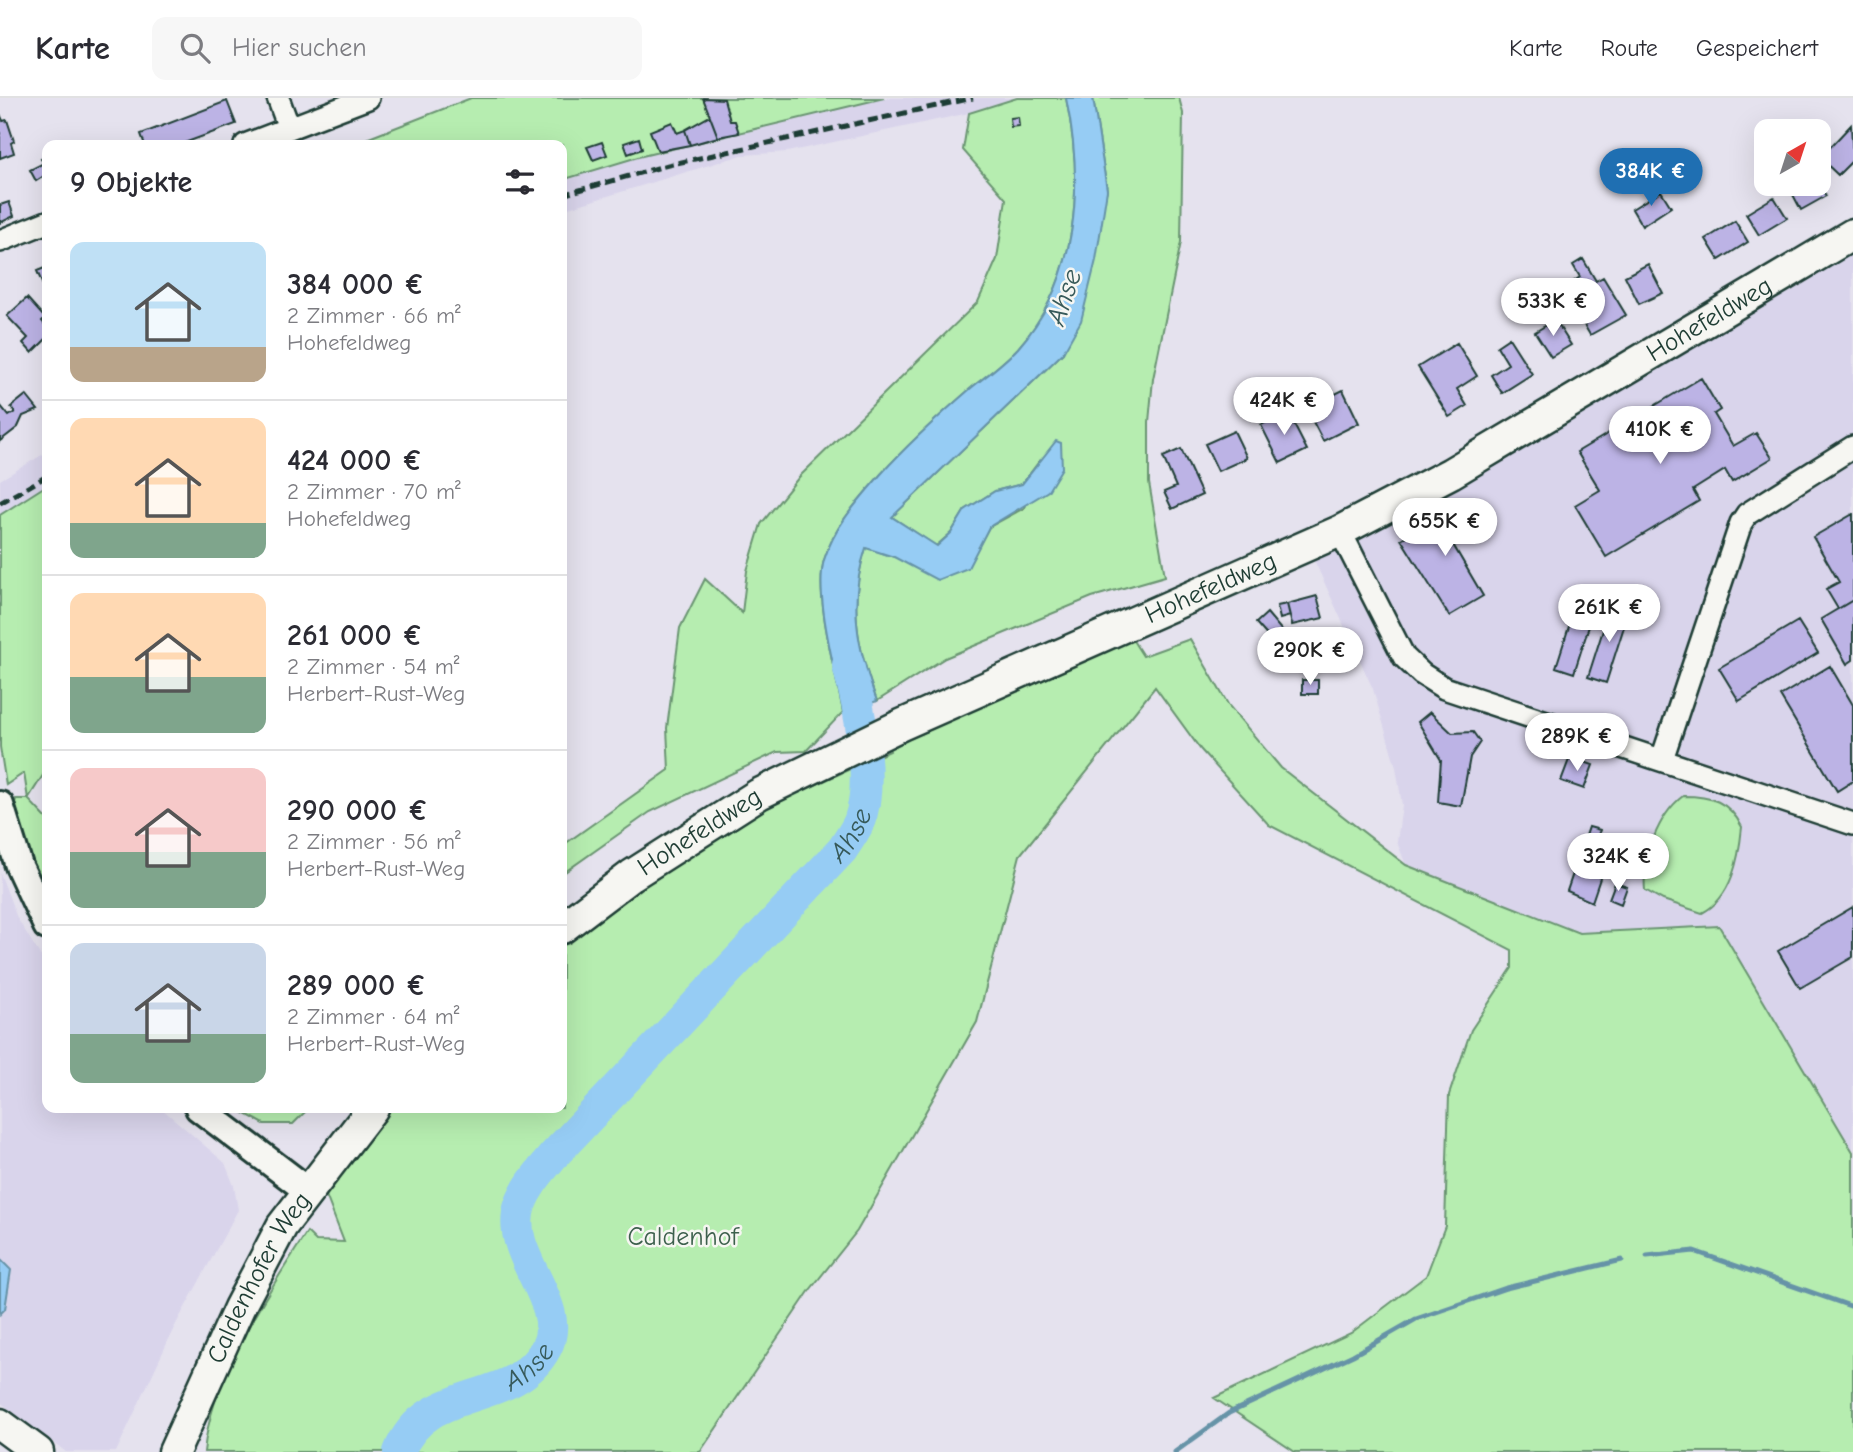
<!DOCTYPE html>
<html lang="de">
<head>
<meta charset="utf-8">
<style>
	body { margin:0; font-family:"Comic Neue",sans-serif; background:#f7f7f7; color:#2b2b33; height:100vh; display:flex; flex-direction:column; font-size:26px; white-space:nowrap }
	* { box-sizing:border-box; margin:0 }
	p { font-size:23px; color:#7c7c81 }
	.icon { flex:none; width:38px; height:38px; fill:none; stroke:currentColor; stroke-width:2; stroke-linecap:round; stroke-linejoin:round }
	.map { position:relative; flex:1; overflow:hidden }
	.side { position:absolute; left:42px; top:42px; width:525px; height:973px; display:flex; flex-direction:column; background:#fff; border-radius:14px; box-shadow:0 7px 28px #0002 }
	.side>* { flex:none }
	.needle { width:46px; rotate:39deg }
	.fabs { position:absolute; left:1754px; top:21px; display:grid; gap:14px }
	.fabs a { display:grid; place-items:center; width:77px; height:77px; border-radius:14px; background:#fff; box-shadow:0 7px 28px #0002; font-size:35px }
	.price { position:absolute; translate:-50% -60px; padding:0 16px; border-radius:24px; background:#fff; color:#222; font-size:23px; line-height:46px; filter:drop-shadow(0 2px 4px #0008) }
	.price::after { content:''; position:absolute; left:50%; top:42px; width:21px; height:16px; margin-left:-10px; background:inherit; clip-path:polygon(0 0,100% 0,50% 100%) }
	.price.selected { background:#1f6fb2; color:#fff }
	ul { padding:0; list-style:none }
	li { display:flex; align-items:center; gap:21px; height:175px; padding:0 28px }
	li+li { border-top:2px solid #e1e1e2 }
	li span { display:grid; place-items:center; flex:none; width:196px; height:140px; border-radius:14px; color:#555 }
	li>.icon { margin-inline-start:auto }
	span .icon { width:84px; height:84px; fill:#fffc; stroke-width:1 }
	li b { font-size:30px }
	h2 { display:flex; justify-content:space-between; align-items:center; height:84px; padding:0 28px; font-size:30px }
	header { display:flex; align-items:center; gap:42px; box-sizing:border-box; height:98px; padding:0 35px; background:#fff; border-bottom:2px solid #e1e1e2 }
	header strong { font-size:33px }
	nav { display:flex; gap:38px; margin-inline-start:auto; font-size:24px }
	.search { width:490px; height:63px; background:#f7f7f7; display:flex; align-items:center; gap:18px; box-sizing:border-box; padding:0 24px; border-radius:14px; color:#7c7c81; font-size:26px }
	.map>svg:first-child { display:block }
</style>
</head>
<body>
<header>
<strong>Karte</strong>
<div class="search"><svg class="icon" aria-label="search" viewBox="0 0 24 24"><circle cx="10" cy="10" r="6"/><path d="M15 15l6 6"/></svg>Hier suchen</div>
<nav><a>Karte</a><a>Route</a><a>Gespeichert</a></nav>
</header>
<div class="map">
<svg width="1853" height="1354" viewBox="0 0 1853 1354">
	<rect width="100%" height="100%" fill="#e5e2ee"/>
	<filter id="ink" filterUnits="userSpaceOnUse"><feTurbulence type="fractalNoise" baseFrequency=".0143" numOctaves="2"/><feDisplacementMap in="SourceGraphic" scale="14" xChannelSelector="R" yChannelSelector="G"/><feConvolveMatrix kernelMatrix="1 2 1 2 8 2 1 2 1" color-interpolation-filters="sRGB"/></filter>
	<g filter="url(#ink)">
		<!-- built -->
		<path fill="#d9d4eb" d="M884,0H1017L969,15L787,54L742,57L562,112V82L638,59Z
			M1853,144V1054L1719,828L1579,835L1406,767L1397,744L1402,707L1396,669L1373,591L1314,462Z
			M47,354V387L0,417V382Z
			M0,775L17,820L47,868V1010H161L225,1065L234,1088L238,1112L176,1226L116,1354H66L0,1304Z"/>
		<!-- green -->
		<path fill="#b6edb0" stroke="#6a9572" stroke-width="2" d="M471,0H884L638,59L562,82V47H351Z
			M1017,0H1066C1084,86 1079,181 1018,250C1004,265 986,278 970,291C939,318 909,345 882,375C858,403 835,427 824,462C814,499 836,575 843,614L806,653L777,654L650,714L562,776V748L669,672L667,630L680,530L705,481L742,515L747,473L761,426L799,379L978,204L997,161L1006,101L963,52L969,15Z
			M1093,0H1179L1183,15L1181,144L1153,281L1149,324V385L1165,478L1092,499L945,560L877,603C857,550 848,505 866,449L894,459L967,470L989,429L1024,410L1040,362L1022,386L995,393L965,412L951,435L936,448L892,419L1063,255L1107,92Z
			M47,387V671L28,701L47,721V802C36,777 7,727 16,701H28L24,675L6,687L0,649V417Z
			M1132,541L1143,558L1190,541L1229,608L1281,670L1406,767L1579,835L1719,828L1853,1054V1354H1295L1214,1300L1351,1235L1426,1178L1445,1128L1449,997L1471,932L1512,870V852L1269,727L1201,652L1155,589L1020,757L977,924L857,1133L810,1192L700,1354H204C212,1276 266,1198 307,1134L316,1143L344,1144L322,1087L384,1010H562V840L731,725L890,653L889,650Z
			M1683,698C1711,698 1729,703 1742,729C1739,760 1732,800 1702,815L1663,802L1645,792C1642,760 1658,717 1683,698Z
			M235,1010H309L293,1026H264Z"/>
		<!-- water -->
		<path fill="#96ccf4" stroke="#6693a7" stroke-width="2" d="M1066,0H1093L1107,92L1096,162L1081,223L1063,255L892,419L937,448L951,435L965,412L995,393L1022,386L1056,343L1061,345L1062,370L1048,393L989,429L968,470L937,482L894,459L866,450C848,504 857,551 877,603L843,614C836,575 814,498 824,462C835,427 858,403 882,375C909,345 939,318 970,291C986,278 1004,265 1018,250C1079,181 1084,86 1066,0Z
			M0,1161L11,1172L5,1211L0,1216Z"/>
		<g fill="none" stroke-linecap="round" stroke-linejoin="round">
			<!-- stream -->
			<path stroke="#6693a7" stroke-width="5" d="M1647,1158L1694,1153L1853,1209
				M1175,1354L1229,1315L1353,1257L1416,1221L1506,1190L1622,1162"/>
			<!-- river -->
			<path stroke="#96ccf4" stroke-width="32" id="s1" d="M399,1354C427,1283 513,1312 546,1250C570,1205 503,1157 520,1107C527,1088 540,1074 553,1058L842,752C848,743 855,733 859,724C875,683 859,608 848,567"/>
		</g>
		<!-- building -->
		<path fill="#bcb3e5" stroke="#1f3d34" stroke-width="2" d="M703,0L724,1L730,23H735L739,35L718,39Z
			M227,3L236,26L179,47H145L141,36Z
			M0,16L3,23L7,22L14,43L11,45L14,55L0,60Z
			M710,18L718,39L690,47L685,32Z
			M1018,19L1019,28L1011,29L1010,20Z
			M672,24L677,35L685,32L690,47L658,53L650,33Z
			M1851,27L1853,62L1838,77L1820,60Z
			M639,40L642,51L628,56L624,45Z
			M602,44L607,57L593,62L587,49Z
			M47,57V76L36,83L30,72L44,65L41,61Z
			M1818,85L1826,98L1801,112L1791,93L1804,86Z
			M1661,93L1671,109L1642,128L1632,111Z
			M1774,99L1787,120L1759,137L1746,116Z
			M9,104L14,118L0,125V107Z
			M1735,123L1748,144L1719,162L1706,141Z
			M1583,161L1596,183L1603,179L1626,217L1590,237L1573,208L1583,201L1573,184L1580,179L1573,167Z
			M1648,166L1663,195L1639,206L1625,178Z
			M47,169V197L37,173Z
			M27,200L45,220L42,223L47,229V240L32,255L23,245L28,240L7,218Z
			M1555,222L1571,247L1551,259L1535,234Z
			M1509,240L1532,276L1502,295L1491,277L1508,266L1497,248Z
			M1457,245L1477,278L1457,291L1467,308L1449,319L1418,269Z
			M1701,280L1720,312L1714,316L1733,348L1756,335L1772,360L1732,384L1725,372L1693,392L1699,403L1606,459L1575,407L1600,392L1577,354Z
			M1343,292L1359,325L1323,343L1310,318L1321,313L1317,305Z
			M26,297L38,312L23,318L18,329L0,343V307L9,318L15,314L11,309Z
			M1287,313L1307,352L1280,365L1261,327Z
			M1234,333L1247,360L1218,373L1205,346Z
			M1181,351L1202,397L1172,411L1164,394L1176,389L1163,359Z
			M1470,400L1481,419L1448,438L1483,498L1449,518L1401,441Z
			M1853,416V502L1838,511L1826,491L1839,484L1813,439Z
			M1579,497L1597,503L1574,575L1556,569Z
			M1317,498L1323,520L1292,527L1287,506Z
			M1853,502V562L1847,566L1821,521Z
			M1287,506L1290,518L1280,521L1277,508Z
			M1611,507L1629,513L1606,585L1588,579Z
			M1267,515L1289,541L1278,550L1256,525Z
			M1798,523L1818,555L1739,603L1719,570Z
			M1830,568L1853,607V683L1837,693L1780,598Z
			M1302,582H1318V596H1302Z
			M1430,614L1452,635L1473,634L1480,644L1470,659L1461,708L1438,704L1441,662L1418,624Z
			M1570,659L1593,667L1584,691L1561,683Z
			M1589,729L1600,732L1598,737L1613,742L1592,804L1567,793Z
			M1615,785L1627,789L1621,806L1609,801Z
			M1853,809V859L1800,890L1778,853Z"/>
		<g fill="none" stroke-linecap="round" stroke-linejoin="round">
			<!-- minor casing -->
			<g stroke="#1f3d34" stroke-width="26">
				<path id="minor" d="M278,0L289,30
					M245,47L368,0
					M0,143L47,124
					M1340,433L1404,559L1422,576L1444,590L1853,726
					M1662,661L1741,425L1747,416L1853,349"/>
			</g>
			<!-- tertiary casing -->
			<g stroke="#1f3d34" stroke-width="32">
				<path id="tertiary" d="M0,707L19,768L47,828
					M199,1010L307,1092"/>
			</g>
			<!-- secondary casing -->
			<g stroke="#1f3d34" stroke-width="35">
				<g id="secondary">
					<path id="s2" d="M562,830L632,777L759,696L901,627L1340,433L1451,375L1853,136"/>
					<path d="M0,1326L38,1354"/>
					<path id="s3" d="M174,1354L239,1210L282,1128L373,1010"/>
				</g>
			</g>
			<!-- minor -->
			<use href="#minor" stroke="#f6f6f2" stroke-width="21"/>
			<!-- tertiary -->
			<use href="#tertiary" stroke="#f6f6f2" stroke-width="26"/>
			<!-- secondary -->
			<use href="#secondary" stroke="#f6f6f2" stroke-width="30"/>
			<!-- rail -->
			<path stroke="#1f3d34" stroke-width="5" stroke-dasharray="10 5" stroke-linecap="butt" d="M562,97L668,67L973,0
				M0,405L47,378"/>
		</g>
	</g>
	<g text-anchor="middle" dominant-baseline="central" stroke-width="5" stroke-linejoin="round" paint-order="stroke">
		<!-- street labels -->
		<g font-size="26" fill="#1f3d34" stroke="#f6f6f2">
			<text stroke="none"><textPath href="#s2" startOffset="1302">Hohefeldweg</textPath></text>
			<text stroke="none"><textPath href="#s2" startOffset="735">Hohefeldweg</textPath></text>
			<text stroke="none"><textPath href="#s2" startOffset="168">Hohefeldweg</textPath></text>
			<text stroke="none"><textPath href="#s3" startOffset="194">Caldenhofer Weg</textPath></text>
		</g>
		<!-- park labels -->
		<g font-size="26" fill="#3d604d" stroke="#f6f6f2">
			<text x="683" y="1139">Caldenhof</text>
		</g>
		<!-- water labels -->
		<g font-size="28" font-style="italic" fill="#375a5a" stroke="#f6f6f2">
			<text transform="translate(1064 199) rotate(-71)">Ahse</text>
			<text stroke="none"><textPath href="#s1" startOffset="835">Ahse</textPath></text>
			<text stroke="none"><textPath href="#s1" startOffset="161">Ahse</textPath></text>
		</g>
	</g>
</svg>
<div class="fabs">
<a><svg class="needle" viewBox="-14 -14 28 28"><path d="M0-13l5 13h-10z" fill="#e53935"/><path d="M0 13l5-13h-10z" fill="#7c7c81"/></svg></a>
</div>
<b class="price selected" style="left:1651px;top:110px">384K €</b>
<b class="price" style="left:1553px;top:240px">533K €</b>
<b class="price" style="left:1284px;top:339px">424K €</b>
<b class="price" style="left:1660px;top:368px">410K €</b>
<b class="price" style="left:1445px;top:460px">655K €</b>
<b class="price" style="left:1609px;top:546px">261K €</b>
<b class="price" style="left:1310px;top:589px">290K €</b>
<b class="price" style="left:1577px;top:675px">289K €</b>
<b class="price" style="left:1618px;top:795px">324K €</b>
<section class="side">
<h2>9 Objekte<svg class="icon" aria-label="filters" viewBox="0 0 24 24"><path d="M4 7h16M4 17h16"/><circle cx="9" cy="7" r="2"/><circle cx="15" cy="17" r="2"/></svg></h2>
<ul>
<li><span style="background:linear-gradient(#bfe0f5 75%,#b9a48a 0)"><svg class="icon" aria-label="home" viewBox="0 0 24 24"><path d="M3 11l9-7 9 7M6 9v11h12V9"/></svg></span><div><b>384 000 €</b><p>2 Zimmer · 66 m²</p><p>Hohefeldweg</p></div></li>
<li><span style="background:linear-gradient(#ffd9b3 75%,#7fa58c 0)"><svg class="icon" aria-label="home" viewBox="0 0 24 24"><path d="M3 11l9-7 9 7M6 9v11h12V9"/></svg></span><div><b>424 000 €</b><p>2 Zimmer · 70 m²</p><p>Hohefeldweg</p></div></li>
<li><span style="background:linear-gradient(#ffd9b3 60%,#7fa58c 0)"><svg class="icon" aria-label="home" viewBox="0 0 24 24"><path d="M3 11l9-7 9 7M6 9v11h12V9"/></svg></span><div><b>261 000 €</b><p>2 Zimmer · 54 m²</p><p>Herbert-Rust-Weg</p></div></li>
<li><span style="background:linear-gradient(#f6c9c9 60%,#7fa58c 0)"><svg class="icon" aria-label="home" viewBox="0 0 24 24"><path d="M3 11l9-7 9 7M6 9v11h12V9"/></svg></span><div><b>290 000 €</b><p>2 Zimmer · 56 m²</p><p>Herbert-Rust-Weg</p></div></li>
<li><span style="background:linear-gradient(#c9d6e8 65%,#7fa58c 0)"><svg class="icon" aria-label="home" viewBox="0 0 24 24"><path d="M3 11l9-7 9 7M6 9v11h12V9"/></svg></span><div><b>289 000 €</b><p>2 Zimmer · 64 m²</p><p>Herbert-Rust-Weg</p></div></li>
</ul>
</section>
</div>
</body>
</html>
